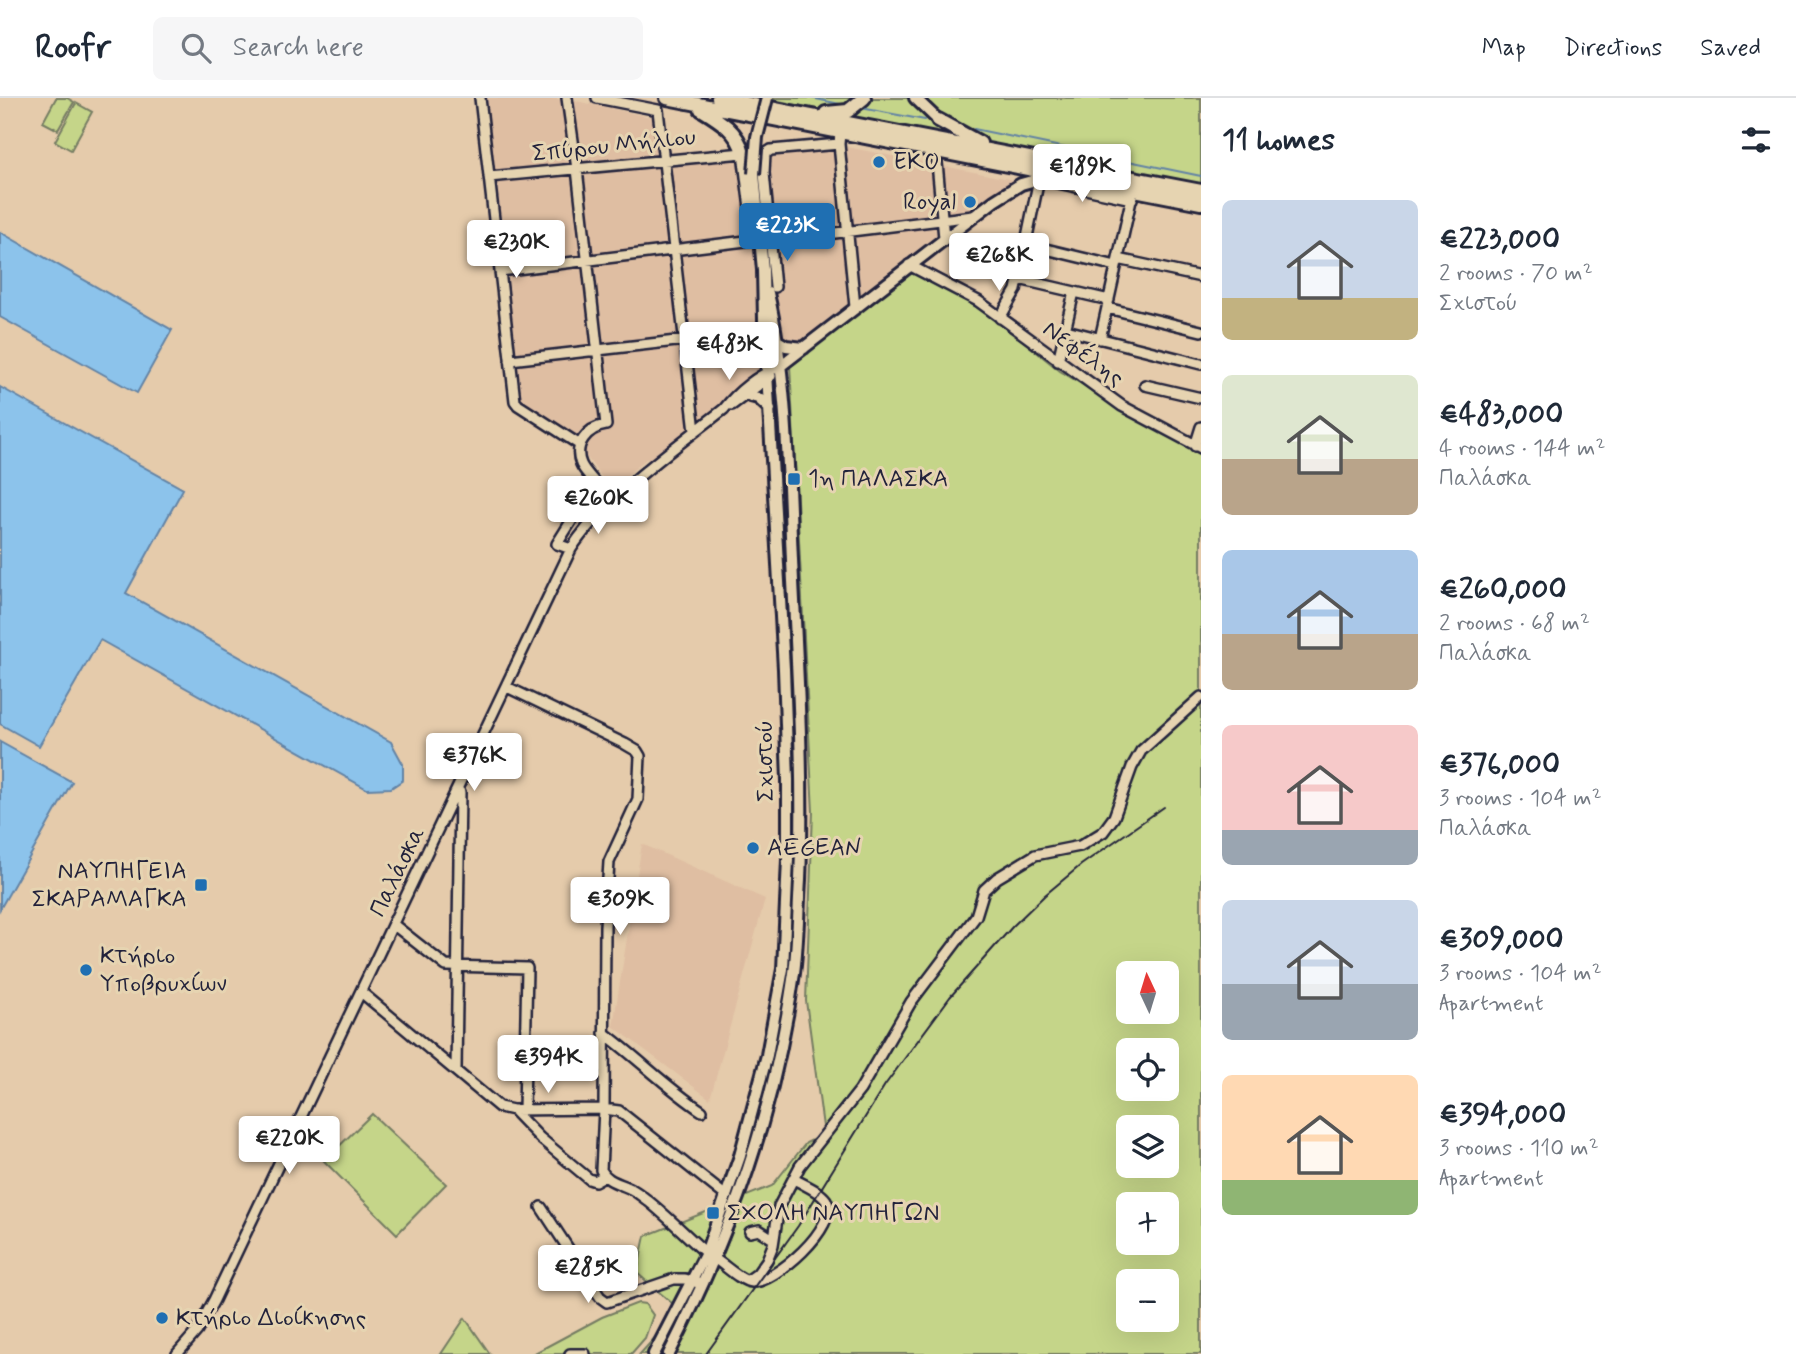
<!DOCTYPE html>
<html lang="en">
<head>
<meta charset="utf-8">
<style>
	body { margin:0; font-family:Mynerve,sans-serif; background:#f6f6f7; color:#1f2937; height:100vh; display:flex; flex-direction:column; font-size:26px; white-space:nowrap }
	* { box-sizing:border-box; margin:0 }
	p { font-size:23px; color:#747a83 }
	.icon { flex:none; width:38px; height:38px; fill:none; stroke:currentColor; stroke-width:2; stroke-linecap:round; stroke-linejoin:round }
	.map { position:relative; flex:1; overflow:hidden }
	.sheet { display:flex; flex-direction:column; background:#fff; width:595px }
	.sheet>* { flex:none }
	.needle { width:46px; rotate:356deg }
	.buttons { position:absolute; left:1116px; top:863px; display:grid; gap:14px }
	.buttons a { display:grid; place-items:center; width:63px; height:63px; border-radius:10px; background:#fff; box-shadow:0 7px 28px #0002; font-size:35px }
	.price { position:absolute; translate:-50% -60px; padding:0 16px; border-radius:7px; background:#fff; color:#222; font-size:23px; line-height:46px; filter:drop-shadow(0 2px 4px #0008) }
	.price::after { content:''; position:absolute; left:50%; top:42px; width:21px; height:16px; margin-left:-10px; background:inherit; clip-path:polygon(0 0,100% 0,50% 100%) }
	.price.current { background:#1f6fb2; color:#fff }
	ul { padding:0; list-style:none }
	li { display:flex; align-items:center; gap:21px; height:175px; padding:0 21px }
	li span { display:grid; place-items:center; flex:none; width:196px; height:140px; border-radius:10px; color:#555 }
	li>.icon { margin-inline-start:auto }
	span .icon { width:84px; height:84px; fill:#fffc; stroke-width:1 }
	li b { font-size:30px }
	h2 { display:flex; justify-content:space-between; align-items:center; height:84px; padding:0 21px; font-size:30px }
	header { display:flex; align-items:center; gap:42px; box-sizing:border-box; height:98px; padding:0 35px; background:#fff; border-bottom:2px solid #e0e1e3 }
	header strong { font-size:33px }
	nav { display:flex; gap:38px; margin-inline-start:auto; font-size:24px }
	.search { width:490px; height:63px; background:#f6f6f7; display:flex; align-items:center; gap:18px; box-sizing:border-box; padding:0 24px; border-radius:10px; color:#747a83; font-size:26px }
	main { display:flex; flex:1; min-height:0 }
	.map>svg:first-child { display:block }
</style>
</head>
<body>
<header>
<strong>Roofr</strong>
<div class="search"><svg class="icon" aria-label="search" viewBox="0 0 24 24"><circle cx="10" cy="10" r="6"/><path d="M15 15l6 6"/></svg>Search here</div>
<nav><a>Map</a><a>Directions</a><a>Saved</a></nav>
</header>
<main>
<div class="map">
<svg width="1201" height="1256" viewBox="0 0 1201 1256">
	<rect width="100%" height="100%" fill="#e5cbab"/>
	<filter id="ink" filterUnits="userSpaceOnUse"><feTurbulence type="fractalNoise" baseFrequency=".0143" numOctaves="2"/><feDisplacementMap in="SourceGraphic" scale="14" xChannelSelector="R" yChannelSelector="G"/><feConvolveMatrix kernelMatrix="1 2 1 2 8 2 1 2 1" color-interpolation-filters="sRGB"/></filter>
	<g filter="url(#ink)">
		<!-- built -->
		<path fill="#dfbea2" d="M486,0H548L576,3L655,20L661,69L847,49L1014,82L652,362L646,361L611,391L585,357L587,348L577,339L518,303Z
			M642,746L765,801L710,1001L613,928Z"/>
		<!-- green -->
		<path fill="#c5d589" stroke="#747c62" stroke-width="2" fill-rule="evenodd" d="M56,0H67L74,4L58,32L43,24Z
			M765,0H1201V94Z
			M76,5L92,14L71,52L55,43Z
			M910,175L931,182L975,204L1060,273L1158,332L1201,352V1256H640L680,1212L637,1175L645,1138L772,1088L806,1045L824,1036L806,903L813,714L790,267ZM1129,875H1167V914H1129ZM1129,952H1167V990H1129ZM1129,1029H1167V1068H1129ZM1129,1106H1167V1144H1129ZM1129,1183H1167V1222H1129Z
			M372,1016L446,1086L397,1136L324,1063Z
			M638,1205L645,1206L653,1217L645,1240L631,1256H533L602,1219Z
			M465,1220L490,1256H441Z"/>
		<!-- water -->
		<path fill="#8cc3eb" stroke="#6283a5" stroke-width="2" d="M0,134L172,232L137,295L0,219Z
			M0,289L183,391L126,495L391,644L403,666V682L391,690L367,691L100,542L39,648L0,626Z
			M0,644L72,684L0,811Z"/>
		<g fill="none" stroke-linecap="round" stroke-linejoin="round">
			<!-- stream -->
			<path stroke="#6283a5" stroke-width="2" d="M811,0L840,6
				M861,10L925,22
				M974,31L1201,78"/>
			<!-- minor casing -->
			<g stroke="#22223b" stroke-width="14">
				<path id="minor" d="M480,0L515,303L518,307L580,347
					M567,0L577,71L606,327C587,330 573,347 581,366C584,373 591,379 595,385L557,446L571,451
					M597,0L658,12L695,333
					M839,46L855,209
					M936,54L944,140
					M489,79L743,55L754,142L500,173
					M770,143L973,118
					M1025,146L1116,168
					M1118,161L1201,179
					M909,167L978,203L1122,308L1201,350
					M1019,181L1109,202
					M775,189L764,75L765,56L771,52L839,46L840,35
					M1107,210L1201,233
					M1000,220L1016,192L1039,81L1132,101
					M1066,232L1201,266
					M1100,241L1132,98
					M510,262L764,233
					M1058,263L1074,194
					M1145,287L1201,300
					M732,307L771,278
					M1195,348L1201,329
					M507,589L625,646L637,653L640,658L638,701L609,764L605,828L604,1011L601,1072C608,1085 621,1085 633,1092C655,1105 685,1137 706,1155
					M394,827L446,868L527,870L524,1012
					M361,894L499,1009L513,1012L604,1011L619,1013L726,1098
					M604,935C638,960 667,990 702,1013
					M456,972L460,694
					M513,1012L540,1040L589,1081L595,1083L604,1078
					M541,1109L600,1199L607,1204L674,1181H685L698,1185
					M750,1134L759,1132L773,1141
					M715,1161C725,1167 740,1183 752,1184C773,1186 841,1128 826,1102C820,1093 804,1087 794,1081
					M747,1183L757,1176L767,1162L773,1147L779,1108L800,1068L860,992L911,904L976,818L984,792L997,780L1035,757L1080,748L1103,734L1114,719L1132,669L1141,653L1201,599
					M177,1256L197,1233L214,1202L571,451C605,399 675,350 724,311C738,293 758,277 779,269
					M570,1256H585"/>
			</g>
			<!-- major casing -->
			<g stroke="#22223b" stroke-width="16">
				<path id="major" d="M915,0L938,22
					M776,242L786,248L804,250
					M779,269L994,103L1021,86L1039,81
					M747,297L758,300L770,311
					M654,1256L706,1155L740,1058L767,957L783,871L788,761V682L784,571L764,222L763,172L754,76
					M669,1256C733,1130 774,1015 794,875C798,844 798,813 800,782C804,682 798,582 793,483C788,387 789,289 768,195"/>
			</g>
			<!-- highway casing -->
			<g stroke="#22223b" stroke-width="18">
				<path id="highway" d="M667,0L1201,105
					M718,0L1201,93
					M701,11C719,22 738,33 743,55
					M826,15L848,13L864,0
					M938,22L980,45"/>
			</g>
			<!-- minor -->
			<use href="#minor" stroke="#e6d4b1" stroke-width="9"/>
			<!-- major -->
			<use href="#major" stroke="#e6d4b1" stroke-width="10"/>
			<!-- highway -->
			<use href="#highway" stroke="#e6d4b1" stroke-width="12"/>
			<!-- rail -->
			<path stroke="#22223b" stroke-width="2" d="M706,1256L798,1128L885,987L950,899L1013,828L1045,797L1081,767L1164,709"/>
			<!-- major-bridge casing -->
			<g stroke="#22223b" stroke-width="16" stroke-linecap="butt">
				<path id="major-bridge" d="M754,76L757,39L767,0"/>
			</g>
			<!-- major-bridge -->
			<use href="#major-bridge" stroke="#e6d4b1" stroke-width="10"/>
		</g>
	</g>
	<!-- markers -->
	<g fill="#1f6fb2" stroke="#e6d4b1" stroke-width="2.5">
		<circle cx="879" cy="64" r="7"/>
		<circle cx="970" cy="104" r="7"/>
		<rect x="787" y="374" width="14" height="14" rx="3.5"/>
		<circle cx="753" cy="750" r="7"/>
		<rect x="194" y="780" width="14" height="14" rx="3.5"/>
		<circle cx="86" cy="872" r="7"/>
		<rect x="706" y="1108" width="14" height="14" rx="3.5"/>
		<circle cx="162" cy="1220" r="7"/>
	</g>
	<g text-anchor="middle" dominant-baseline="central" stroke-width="6" stroke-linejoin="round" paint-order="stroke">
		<!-- street labels -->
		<g font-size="24" fill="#22223b" stroke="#e6d4b1">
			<text transform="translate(614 48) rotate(-6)">Σπύρου Μήλιου</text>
			<text transform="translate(1083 256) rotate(36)">Νεφέλης</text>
			<text transform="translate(766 663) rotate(-91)">Σχιστού</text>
			<text transform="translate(398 774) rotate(-64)">Παλάσκα</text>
		</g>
		<!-- poi labels -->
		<g font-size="24" fill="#22223b" stroke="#e6d4b1" text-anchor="start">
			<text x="893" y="64">EKO</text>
			<text x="956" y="104" text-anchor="end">Royal</text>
			<text x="808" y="381">1η ΠΑΛΑΣΚΑ</text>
			<text x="767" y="750">AEGEAN</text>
			<text x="187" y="773" text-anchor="end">ΝΑΥΠΗΓΕΙΑ<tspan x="187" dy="28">ΣΚΑΡΑΜΑΓΚΑ</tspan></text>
			<text x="100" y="858">Κτήριο<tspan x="100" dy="28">Υποβρυχίων</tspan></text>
			<text x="727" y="1115">ΣΧΟΛΗ ΝΑΥΠΗΓΩΝ</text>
			<text x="176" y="1220">Κτήριο Διοίκησης</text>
		</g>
	</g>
</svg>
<div class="buttons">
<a><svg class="needle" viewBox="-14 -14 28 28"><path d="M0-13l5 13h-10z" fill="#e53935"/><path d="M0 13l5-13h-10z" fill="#747a83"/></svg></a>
<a><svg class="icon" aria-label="locate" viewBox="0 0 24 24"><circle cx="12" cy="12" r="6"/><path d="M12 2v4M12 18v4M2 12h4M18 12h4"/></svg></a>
<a><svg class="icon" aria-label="layers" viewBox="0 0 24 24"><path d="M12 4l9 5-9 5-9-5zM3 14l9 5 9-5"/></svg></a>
<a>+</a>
<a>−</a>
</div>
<b class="price" style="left:1082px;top:106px">€189K</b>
<b class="price current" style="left:787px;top:165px">€223K</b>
<b class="price" style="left:516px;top:182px">€230K</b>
<b class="price" style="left:999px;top:195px">€268K</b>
<b class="price" style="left:729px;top:284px">€483K</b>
<b class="price" style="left:598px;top:438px">€260K</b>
<b class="price" style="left:474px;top:695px">€376K</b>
<b class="price" style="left:620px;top:839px">€309K</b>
<b class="price" style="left:548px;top:997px">€394K</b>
<b class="price" style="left:289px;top:1078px">€220K</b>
<b class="price" style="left:588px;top:1207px">€285K</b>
</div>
<section class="sheet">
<h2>11 homes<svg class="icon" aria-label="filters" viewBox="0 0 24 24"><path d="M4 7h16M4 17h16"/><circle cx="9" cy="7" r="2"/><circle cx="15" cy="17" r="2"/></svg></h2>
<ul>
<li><span style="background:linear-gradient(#c9d6e8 70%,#c2b280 0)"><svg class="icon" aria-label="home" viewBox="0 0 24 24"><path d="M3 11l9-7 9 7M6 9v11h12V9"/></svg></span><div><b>€223,000</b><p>2 rooms · 70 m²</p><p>Σχιστού</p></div></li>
<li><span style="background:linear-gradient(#dfe7d0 60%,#b9a48a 0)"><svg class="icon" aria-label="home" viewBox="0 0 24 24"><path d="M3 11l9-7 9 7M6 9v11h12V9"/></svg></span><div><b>€483,000</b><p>4 rooms · 144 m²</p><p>Παλάσκα</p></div></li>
<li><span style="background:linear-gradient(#a9c7e8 60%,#b9a48a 0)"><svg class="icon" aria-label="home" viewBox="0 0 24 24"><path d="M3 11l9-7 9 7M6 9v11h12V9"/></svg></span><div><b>€260,000</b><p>2 rooms · 68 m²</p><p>Παλάσκα</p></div></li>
<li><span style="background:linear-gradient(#f6c9c9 75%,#9aa5b1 0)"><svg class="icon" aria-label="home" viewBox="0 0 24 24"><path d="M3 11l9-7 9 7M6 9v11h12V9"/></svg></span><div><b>€376,000</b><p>3 rooms · 104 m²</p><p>Παλάσκα</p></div></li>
<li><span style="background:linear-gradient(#c9d6e8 60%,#9aa5b1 0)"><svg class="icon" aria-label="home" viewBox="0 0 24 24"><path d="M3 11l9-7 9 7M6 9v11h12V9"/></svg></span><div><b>€309,000</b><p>3 rooms · 104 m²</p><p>Apartment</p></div></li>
<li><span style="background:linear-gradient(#ffd9b3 75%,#8fb573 0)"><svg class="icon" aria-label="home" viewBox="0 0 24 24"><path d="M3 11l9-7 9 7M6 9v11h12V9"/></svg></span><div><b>€394,000</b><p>3 rooms · 110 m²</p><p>Apartment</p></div></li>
</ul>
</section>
</main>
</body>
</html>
